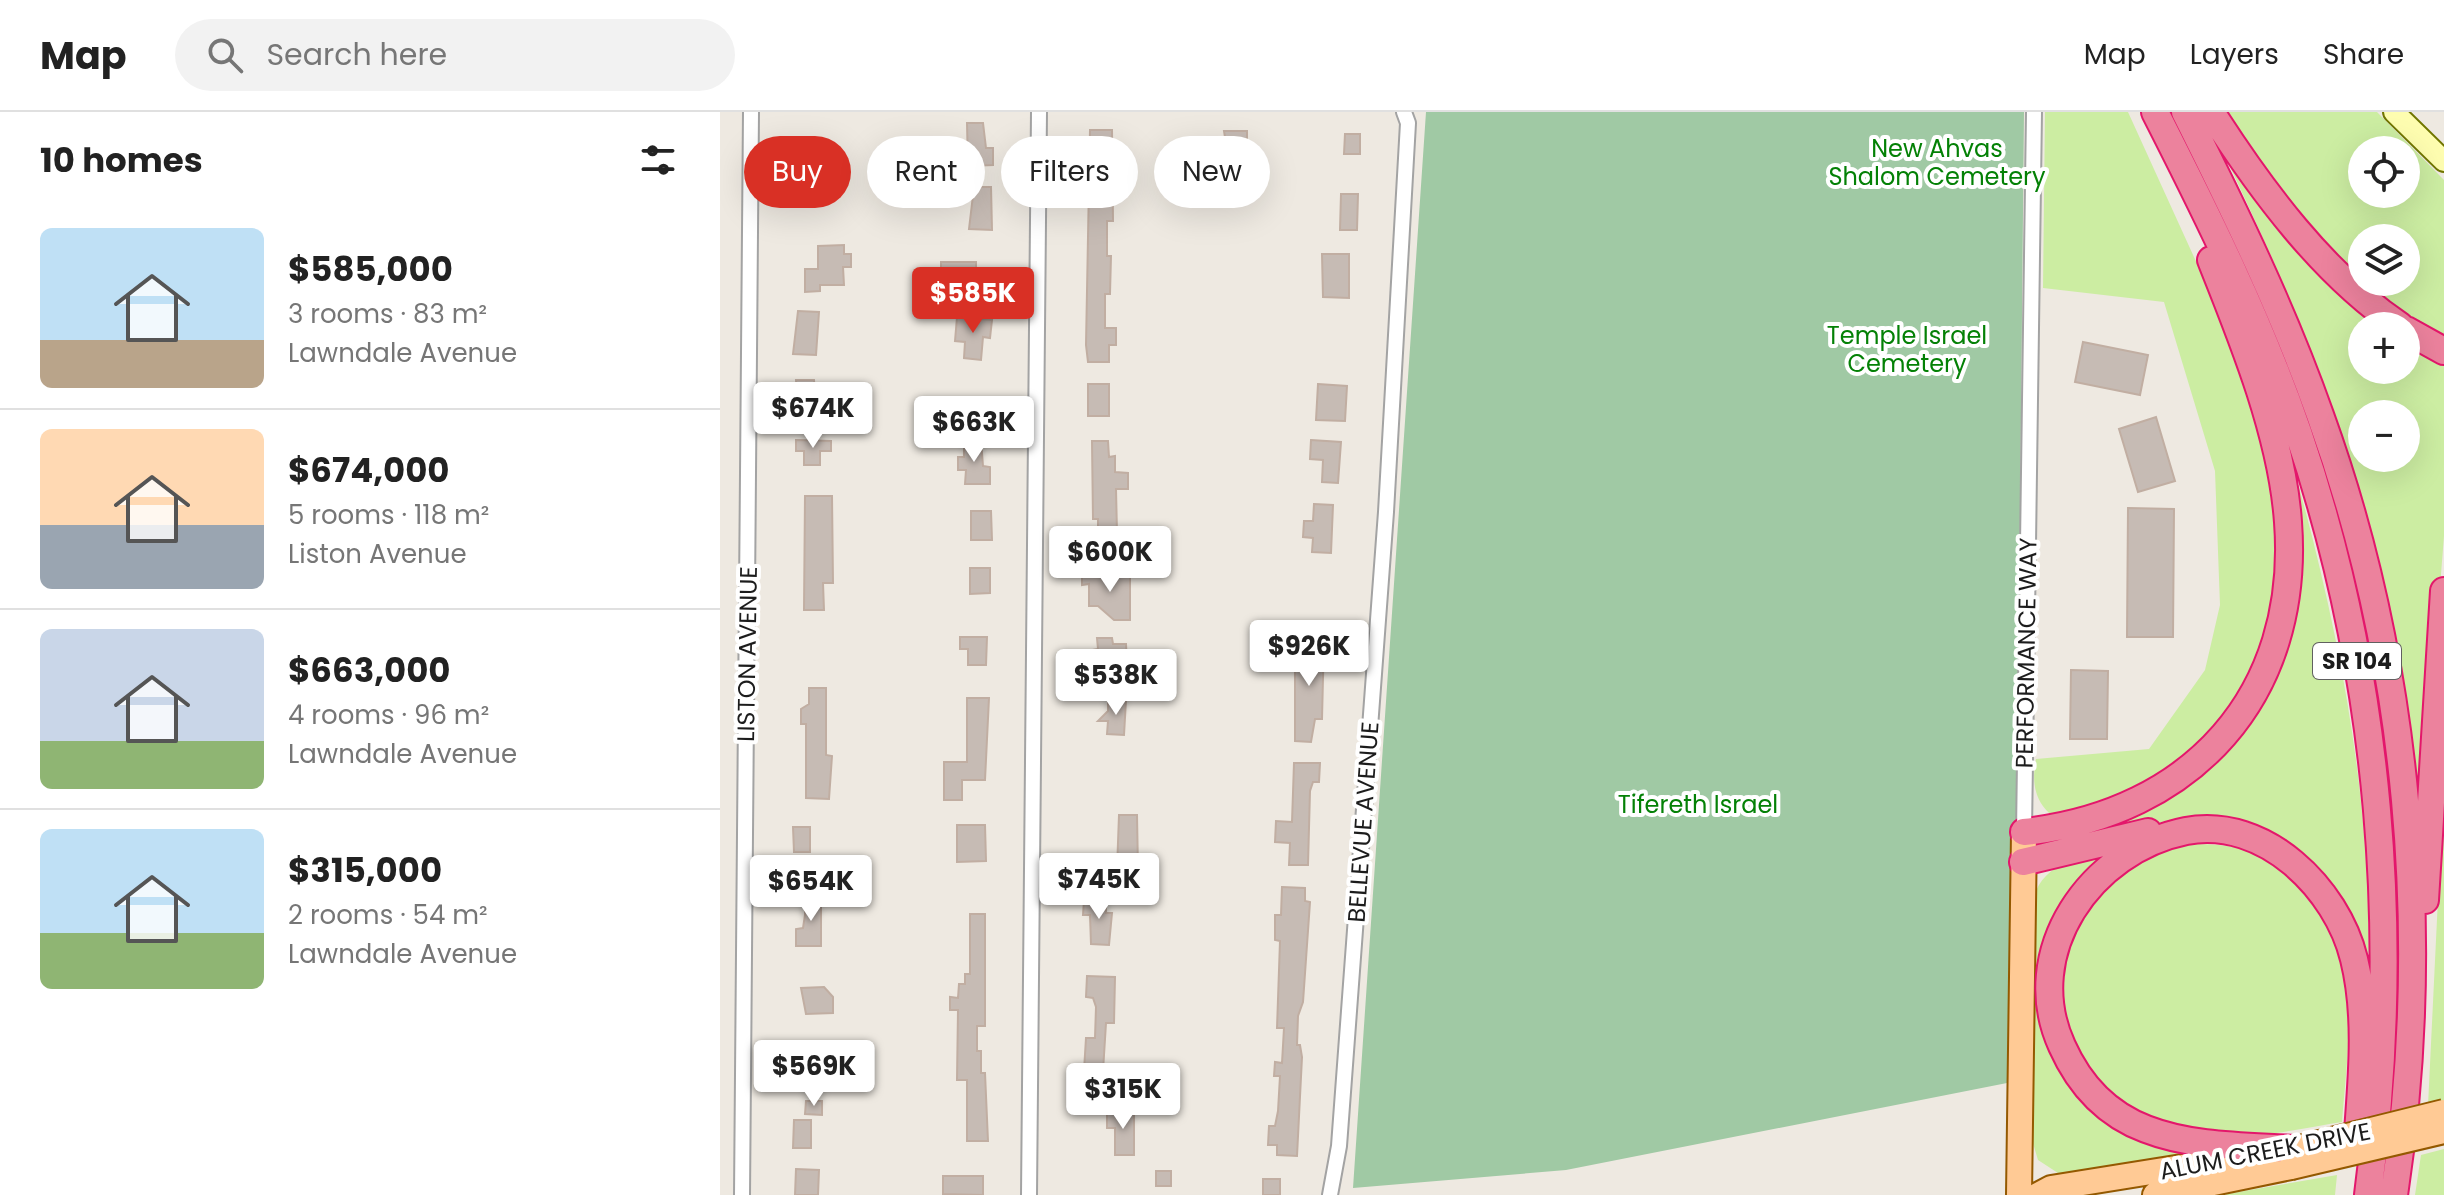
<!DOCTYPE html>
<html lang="en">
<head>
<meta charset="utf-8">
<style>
	body { margin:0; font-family:Poppins,sans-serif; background:#f2f2f2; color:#222; height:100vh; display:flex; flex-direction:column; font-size:30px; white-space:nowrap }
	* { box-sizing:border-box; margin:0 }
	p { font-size:26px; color:#767676 }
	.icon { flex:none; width:44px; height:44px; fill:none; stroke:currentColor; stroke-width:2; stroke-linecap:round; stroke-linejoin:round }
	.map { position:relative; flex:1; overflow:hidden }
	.side { display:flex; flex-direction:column; background:#fff; width:720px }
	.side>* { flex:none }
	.banner { position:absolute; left:24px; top:24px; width:760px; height:72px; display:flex; gap:16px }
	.controls { position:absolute; left:1628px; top:24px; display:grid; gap:16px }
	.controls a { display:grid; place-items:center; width:72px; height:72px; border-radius:50%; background:#fff; box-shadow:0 8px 32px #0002; font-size:40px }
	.price { position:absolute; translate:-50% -68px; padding:0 18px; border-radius:8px; background:#fff; color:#222; font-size:26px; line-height:52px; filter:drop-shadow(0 2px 4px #0008) }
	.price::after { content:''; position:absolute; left:50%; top:48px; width:24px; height:18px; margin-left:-12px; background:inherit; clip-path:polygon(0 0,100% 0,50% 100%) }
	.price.current { background:#d93025; color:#fff }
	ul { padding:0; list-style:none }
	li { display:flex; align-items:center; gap:24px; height:200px; padding:0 40px }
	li+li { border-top:2px solid #e0e0e0 }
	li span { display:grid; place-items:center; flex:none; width:224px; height:160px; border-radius:12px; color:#555 }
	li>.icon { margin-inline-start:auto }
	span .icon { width:96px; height:96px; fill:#fffc; stroke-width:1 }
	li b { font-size:34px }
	h2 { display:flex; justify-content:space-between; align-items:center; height:96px; padding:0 40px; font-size:34px }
	.tag { padding:0 28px; border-radius:36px; background:#fff; box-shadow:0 8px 32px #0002; font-size:28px; line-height:72px }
	.tag.current { background:#d93025; color:#fff }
	header { display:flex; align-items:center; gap:48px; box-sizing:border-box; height:112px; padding:0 40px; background:#fff; border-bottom:2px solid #e0e0e0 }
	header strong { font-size:38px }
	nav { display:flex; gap:44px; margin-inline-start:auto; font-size:28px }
	.search { width:560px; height:72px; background:#f2f2f2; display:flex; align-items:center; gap:20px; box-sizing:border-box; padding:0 28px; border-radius:44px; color:#767676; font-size:30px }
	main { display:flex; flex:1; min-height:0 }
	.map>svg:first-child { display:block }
</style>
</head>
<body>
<header>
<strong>Map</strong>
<div class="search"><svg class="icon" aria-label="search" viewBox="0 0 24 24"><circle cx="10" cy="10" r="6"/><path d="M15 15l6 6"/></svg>Search here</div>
<nav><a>Map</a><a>Layers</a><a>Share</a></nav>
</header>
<main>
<section class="side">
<h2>10 homes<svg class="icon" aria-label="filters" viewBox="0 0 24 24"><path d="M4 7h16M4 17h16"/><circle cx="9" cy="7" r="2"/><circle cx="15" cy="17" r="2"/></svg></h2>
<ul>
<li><span style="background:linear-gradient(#bfe0f5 70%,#b9a48a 0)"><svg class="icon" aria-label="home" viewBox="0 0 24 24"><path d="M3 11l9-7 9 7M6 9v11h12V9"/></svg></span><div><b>$585,000</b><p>3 rooms · 83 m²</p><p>Lawndale Avenue</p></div></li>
<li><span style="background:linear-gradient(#ffd9b3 60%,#9aa5b1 0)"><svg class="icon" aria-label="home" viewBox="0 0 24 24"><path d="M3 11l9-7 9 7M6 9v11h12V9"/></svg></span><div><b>$674,000</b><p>5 rooms · 118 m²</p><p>Liston Avenue</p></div></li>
<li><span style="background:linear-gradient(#c9d6e8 70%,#8fb573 0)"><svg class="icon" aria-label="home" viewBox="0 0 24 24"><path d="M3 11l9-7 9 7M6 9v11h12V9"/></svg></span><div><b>$663,000</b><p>4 rooms · 96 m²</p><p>Lawndale Avenue</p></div></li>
<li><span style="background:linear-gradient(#bfe0f5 65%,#8fb573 0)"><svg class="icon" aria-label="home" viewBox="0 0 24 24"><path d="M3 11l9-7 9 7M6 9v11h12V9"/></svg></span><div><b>$315,000</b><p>2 rooms · 54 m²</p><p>Lawndale Avenue</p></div></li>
</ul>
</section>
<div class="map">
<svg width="1724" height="1083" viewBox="0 0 1724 1083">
	<rect width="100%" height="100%" fill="#eee9e1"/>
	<!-- grass -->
	<path fill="#cceda2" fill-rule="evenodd" d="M1325,0H1408L1499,200L1539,322L1556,390L1563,446L1544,536L1495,622L1431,673L1337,707C1315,693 1311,671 1316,647L1429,637L1485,558L1500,493L1495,359L1444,190L1323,176Z
		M1505,0H1657L1724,68V229L1664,190L1643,170H1686V126H1642V169C1589,118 1544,62 1505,0ZM1642,38H1686V82H1642Z
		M1502,38L1668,214H1642V258H1686V227L1724,251V424L1704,679L1698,678C1686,594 1676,510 1654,428C1617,292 1563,165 1502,38ZM1642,302H1686V346H1642Z
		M1568,336C1616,502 1653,683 1648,858L1606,769L1476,708L1446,709L1338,734L1329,733L1412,701L1455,677L1558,546Z
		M1724,655V989L1708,994L1724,662Z
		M1469,732C1518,732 1543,737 1579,772C1588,780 1599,789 1605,799C1641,860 1627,942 1622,1010C1582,1016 1517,1032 1477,1022C1447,1014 1407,1002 1385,979C1342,936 1320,854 1360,801C1367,792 1377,783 1385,775C1391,768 1398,758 1406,753C1424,740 1447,736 1469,732Z
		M1397,737L1337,810L1347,961L1473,1039L1341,1063L1318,1048L1312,1028L1316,779C1330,747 1366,745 1397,737Z
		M1724,1037V1083H1695L1701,1043Z
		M1617,1063L1615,1083H1501Z"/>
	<!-- cemetery -->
	<path fill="#a0c9a4" d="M706,0H1304L1295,914L1288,941L1287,971L846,1058L633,1076Z"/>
	<!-- building -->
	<path fill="#c6bbb4" stroke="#c1aea2" stroke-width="2" d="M247,11H263L266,36H273V53L248,54Z
		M370,18H392L393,109H387V144H391L390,182H385V216H396V233H389V250H368L366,233Z
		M504,19H527V35H519V44H508Z
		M625,22H640V42H624Z
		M254,75H271L272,118L249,117Z
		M621,82H638L637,118H620Z
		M124,133V142H131V155H123L124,173H100V179L85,180V157H98V134Z
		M602,142H629V186L603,185Z
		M221,150H256V171H265V183H236V164H221Z
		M78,199L99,200L96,243L73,242Z
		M237,205L272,208L270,226L263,225L261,248L244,246L245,230L235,229Z
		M1363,230L1428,243L1420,283L1355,270Z
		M76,268H94L95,282L101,281V299L72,300L71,283H77Z
		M368,272H389V304H368Z
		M598,272L627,274L625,309L596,308Z
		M1436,305L1455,369L1418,380L1399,317Z
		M76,328L111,329V339H100V353H84V339H76Z
		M244,328H261L263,354L270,355V372H245L246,358H238V345H244Z
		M591,328L621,330L618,371L602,370L603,348L590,347Z
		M372,329H388L389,345L395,344V360L408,361V377H396L397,421H402L403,440L385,441L384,422H378V407H373Z
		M85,384H112L113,471H103L104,498H84Z
		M594,392L613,393L611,441L592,440L593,426L583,425L584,409H593Z
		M1408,396L1454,397L1453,525H1407Z
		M251,399H271L272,428H251Z
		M250,456H270V481L250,482Z
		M362,462H410V508H394L378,494H369V472L362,473Z
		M585,522L604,524L602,607H595L591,630L575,629V549L583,550Z
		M240,525H267L266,553H248V537H240Z
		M377,526H392L393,532H406L407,552L373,558L372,538L378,537Z
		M1351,558L1388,559L1387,627H1350Z
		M89,576H106V643L112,644L109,687L86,686V612H81V597L89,592Z
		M247,586H269L265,668H242V688H224V650H247Z
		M388,588H406L404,623L387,622L388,609H378L388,599Z
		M574,651H600L599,670H593L590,679L588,753H569L570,731L555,730L556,709L572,710Z
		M399,703H417L418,758H397Z
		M237,713H265L266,749L237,750Z
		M73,715H90V740H74Z
		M562,775L585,776V789L590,790L583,890L578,904L577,933H580L582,945L577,1044L557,1043V1033H548L549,1014H555L558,999L560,964H554L555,950L562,951L564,916H557L560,829L555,828V803H561Z
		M101,782V834H76V817L83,816L85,803V783Z
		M364,788H386V801H392L389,833L371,832L370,803H363Z
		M250,802H265V914H257V939H261V961H265L268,1029H247V968H237L238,898H230V885L238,886L239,872H245V862H250Z
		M367,864L395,865L394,911H386L382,975H363L366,926H375L376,895L373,886L366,885Z
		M104,875L113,885V901L86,902L81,876Z
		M75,930L98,931L97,974L77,973Z
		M86,989H102V1003L85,1002Z
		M387,998L414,999V1043H395V1016H387Z
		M74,1008H91V1036H73Z
		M76,1057L99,1058L98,1083H75Z
		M436,1059H451V1074H436Z
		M223,1064H263V1083L223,1082Z
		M543,1067H560V1083H543Z"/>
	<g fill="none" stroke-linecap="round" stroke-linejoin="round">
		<!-- minor casing -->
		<g stroke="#a3a3a3" stroke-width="18">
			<path id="minor" d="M1304,720L1314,0
				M22,1083L31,0
				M309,1083L319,0
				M610,1083L619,1034L666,400L688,11L684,0"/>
		</g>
		<!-- secondary casing -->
		<g stroke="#717600" stroke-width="24">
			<path id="secondary" d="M1674,0L1724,49"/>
		</g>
		<!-- primary casing -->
		<g stroke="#945900" stroke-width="28">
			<path id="primary" d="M1299,1083L1304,720
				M1318,1083L1331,1076L1543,1042
				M1435,1083L1571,1055"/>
		</g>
		<!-- motorway casing -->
		<g stroke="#e3176b" stroke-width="30">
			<path id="motorway" d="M1435,0C1488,104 1540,209 1578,320C1661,564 1682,827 1648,1083
				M1465,0C1515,100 1563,198 1600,303C1689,549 1713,825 1674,1083
				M1491,0C1541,78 1603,162 1680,214
				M1686,218L1724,239
				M1304,720C1472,702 1581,583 1568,410C1562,324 1523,228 1491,148
				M1303,750L1428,720
				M1705,788L1724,479
				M1575,1037C1526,1034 1472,1035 1426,1017C1386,1002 1359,972 1342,934C1299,840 1371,738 1466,719C1545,704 1617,777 1634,847C1649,907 1641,974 1637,1034"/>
		</g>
		<!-- minor -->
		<use href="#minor" stroke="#fff" stroke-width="14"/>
		<!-- secondary -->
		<use href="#secondary" stroke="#fefdb0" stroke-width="20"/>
		<!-- primary -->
		<use href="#primary" stroke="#ffca95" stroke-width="24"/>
		<!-- motorway -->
		<use href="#motorway" stroke="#ec829d" stroke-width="26"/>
		<!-- primary-bridge casing -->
		<g stroke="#945900" stroke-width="28" stroke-linecap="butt">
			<path id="primary-bridge" d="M1575,1037L1724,1000
				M1571,1055L1724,1019"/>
		</g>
		<!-- primary-bridge -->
		<use href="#primary-bridge" stroke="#ffca95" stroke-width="24"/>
	</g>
	<g text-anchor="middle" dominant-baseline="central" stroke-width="8" stroke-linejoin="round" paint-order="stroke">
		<!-- shield labels -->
		<rect fill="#fff" stroke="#606060" stroke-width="2" x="1593" y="531" width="88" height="36" rx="6"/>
		<g font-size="22" font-weight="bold" fill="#1c1c1c">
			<text x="1637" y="549">SR 104</text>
		</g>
		<!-- park labels -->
		<g font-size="24" fill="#048106" stroke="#fff">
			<text x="1217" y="36">New Ahvas<tspan x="1217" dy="28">Shalom Cemetery</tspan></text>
			<text x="1187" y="223">Temple Israel<tspan x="1187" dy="28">Cemetery</tspan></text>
			<text x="978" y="692">Tifereth Israel</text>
		</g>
		<!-- street labels -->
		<g font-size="24" fill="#1c1c1c" stroke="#fff">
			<text transform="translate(1306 541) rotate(-89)">PERFORMANCE WAY</text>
			<text transform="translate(27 542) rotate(-89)">LISTON AVENUE</text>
			<text transform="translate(643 710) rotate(-86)">BELLEVUE AVENUE</text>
			<text transform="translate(1545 1039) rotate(-11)">ALUM CREEK DRIVE</text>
		</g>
	</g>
</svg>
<div class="controls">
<a><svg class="icon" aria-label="locate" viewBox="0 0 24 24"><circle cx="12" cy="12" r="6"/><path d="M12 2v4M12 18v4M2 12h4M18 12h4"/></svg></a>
<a><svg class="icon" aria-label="layers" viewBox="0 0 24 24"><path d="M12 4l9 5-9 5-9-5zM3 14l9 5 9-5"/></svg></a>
<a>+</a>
<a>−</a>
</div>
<b class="price current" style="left:253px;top:223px">$585K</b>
<b class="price" style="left:93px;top:338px">$674K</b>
<b class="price" style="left:254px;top:352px">$663K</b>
<b class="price" style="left:390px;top:482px">$600K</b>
<b class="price" style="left:589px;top:576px">$926K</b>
<b class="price" style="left:396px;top:605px">$538K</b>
<b class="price" style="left:379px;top:809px">$745K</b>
<b class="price" style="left:91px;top:811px">$654K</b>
<b class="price" style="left:94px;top:996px">$569K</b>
<b class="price" style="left:403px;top:1019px">$315K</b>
<div class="banner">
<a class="tag current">Buy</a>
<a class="tag">Rent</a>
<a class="tag">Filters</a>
<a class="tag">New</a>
</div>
</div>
</main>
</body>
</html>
